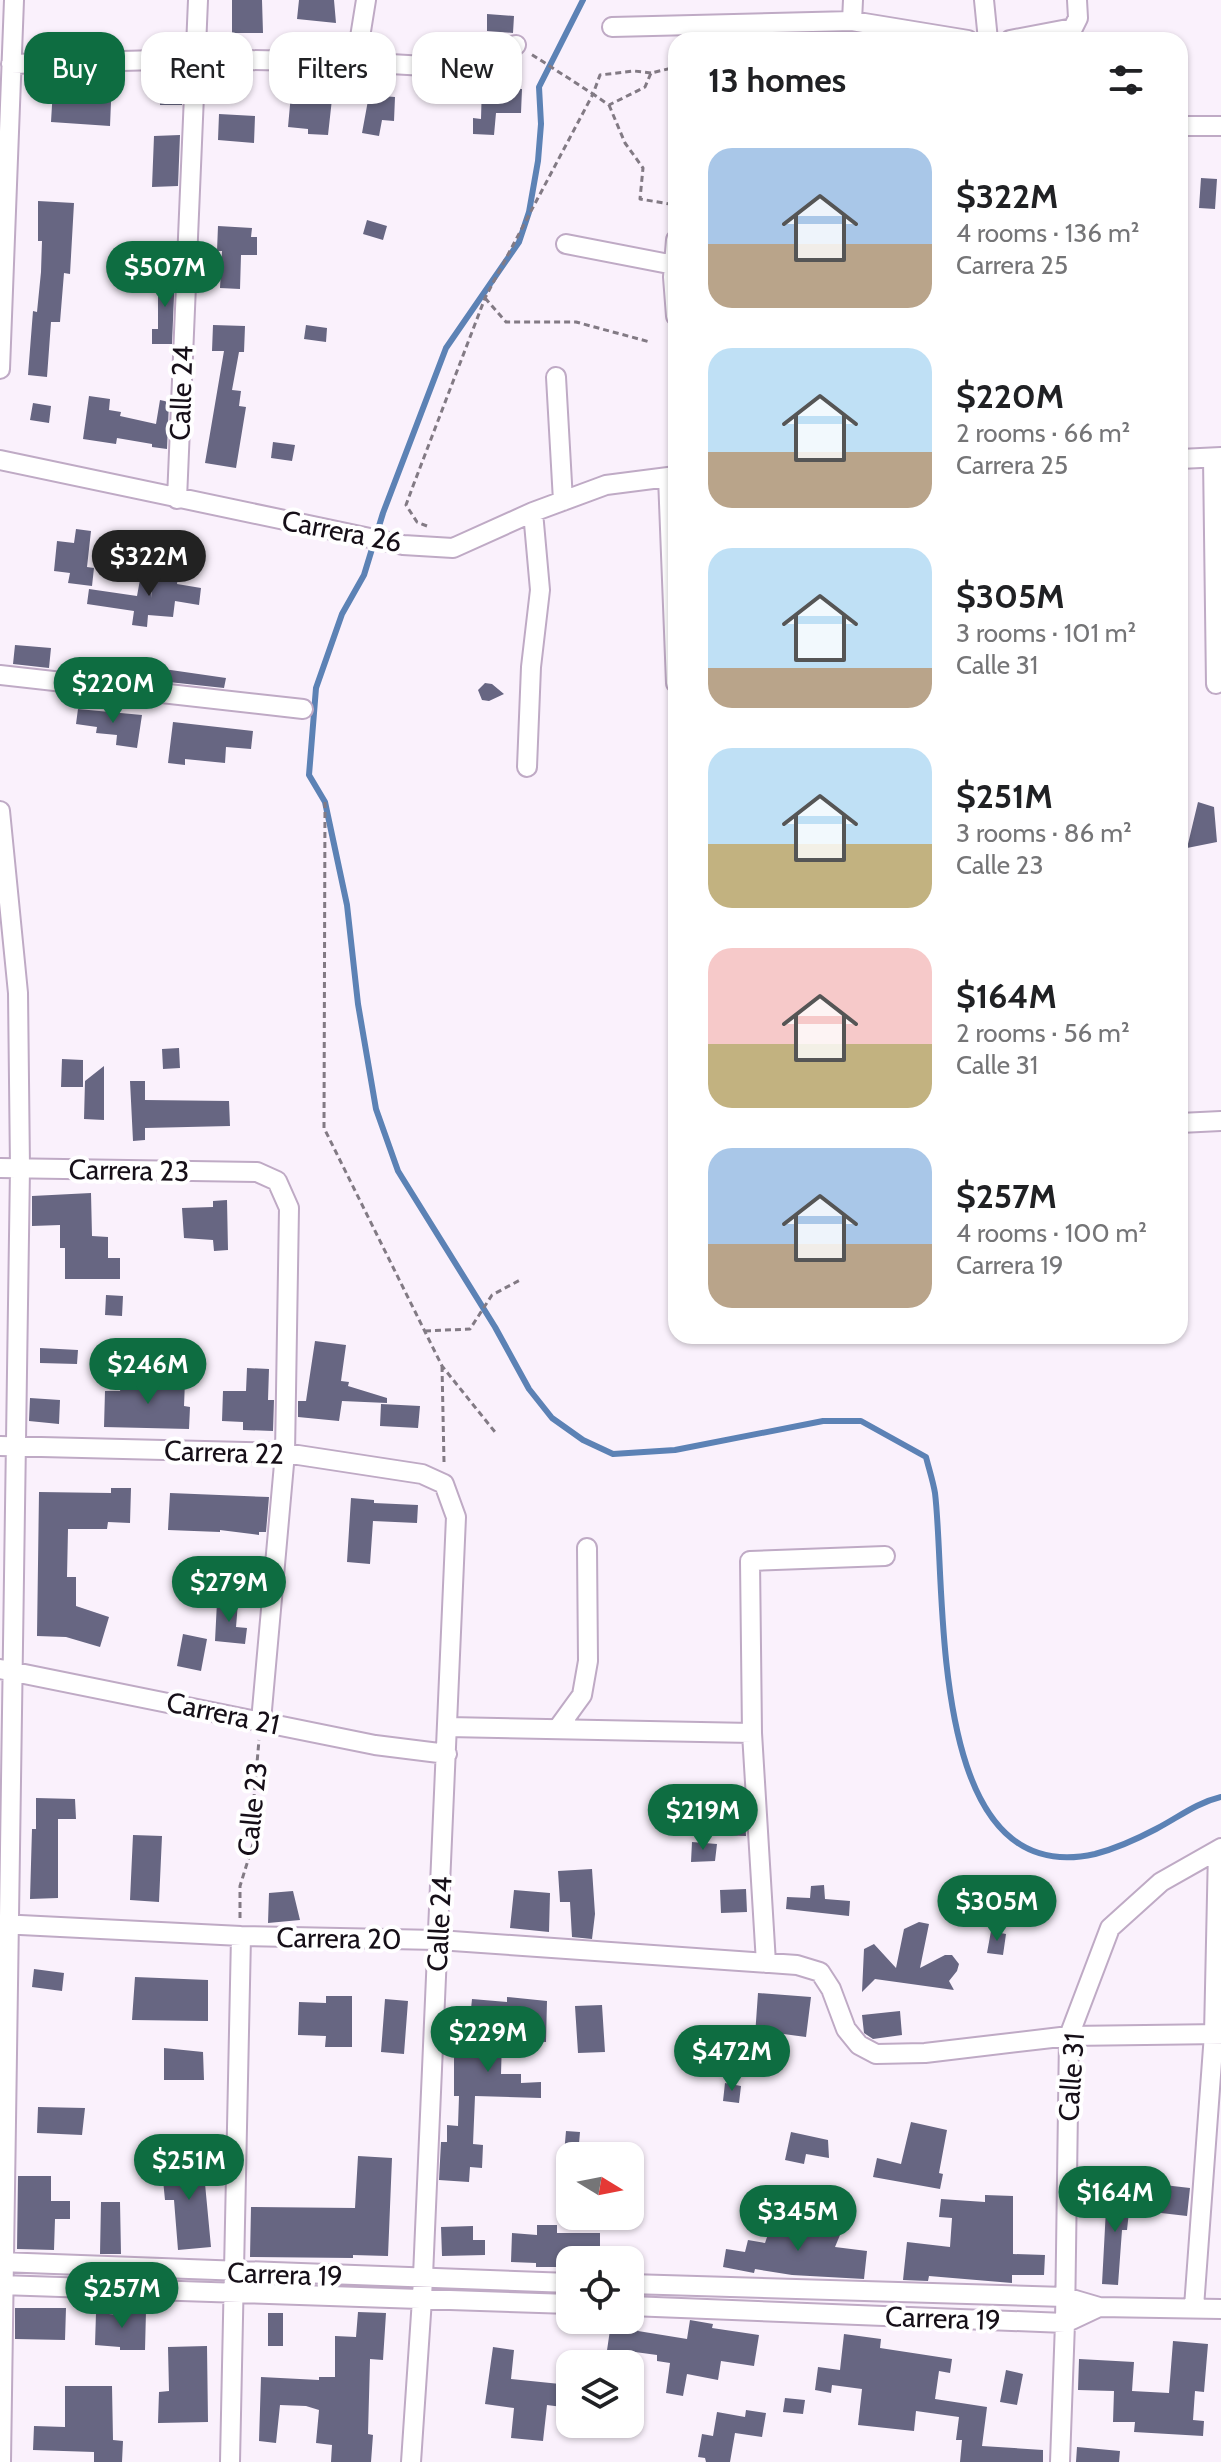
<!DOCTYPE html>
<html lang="en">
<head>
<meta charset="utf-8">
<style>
	body { margin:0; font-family:Cabin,sans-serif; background:#f2f2f2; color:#202124; height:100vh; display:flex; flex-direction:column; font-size:30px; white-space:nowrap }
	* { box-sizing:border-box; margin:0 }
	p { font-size:26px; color:#757577 }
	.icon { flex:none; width:44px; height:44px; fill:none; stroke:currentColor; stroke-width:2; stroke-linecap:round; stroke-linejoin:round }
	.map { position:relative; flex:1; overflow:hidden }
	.sheet { position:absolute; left:668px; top:32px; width:520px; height:1312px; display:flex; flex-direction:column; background:#fff; border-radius:24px; box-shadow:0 2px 6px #0004 }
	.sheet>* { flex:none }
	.guide { position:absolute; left:24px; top:32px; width:524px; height:72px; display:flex; gap:16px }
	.needle { width:52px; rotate:100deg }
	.tools { position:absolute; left:556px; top:2142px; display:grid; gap:16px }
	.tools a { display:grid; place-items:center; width:88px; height:88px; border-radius:16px; background:#fff; box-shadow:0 2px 6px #0004; font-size:40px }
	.price { position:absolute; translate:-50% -68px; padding:0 18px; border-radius:28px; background:#0e6d41; color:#fff; font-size:26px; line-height:52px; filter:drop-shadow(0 2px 4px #0008) }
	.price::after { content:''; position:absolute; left:50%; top:48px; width:24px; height:18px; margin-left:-12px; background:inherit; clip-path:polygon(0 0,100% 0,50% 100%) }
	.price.selected { background:#222; color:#fff }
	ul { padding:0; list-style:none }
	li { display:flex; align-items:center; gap:24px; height:200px; padding:0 40px }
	li span { display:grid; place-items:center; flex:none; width:224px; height:160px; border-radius:24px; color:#555 }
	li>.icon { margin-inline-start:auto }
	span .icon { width:96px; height:96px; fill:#fffc; stroke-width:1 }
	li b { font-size:34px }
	h2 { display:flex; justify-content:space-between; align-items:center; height:96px; padding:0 40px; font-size:34px }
	.tag { padding:0 28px; border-radius:24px; background:#fff; box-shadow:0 2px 6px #0004; font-size:28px; line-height:72px }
	.tag.selected { background:#0e6d41; color:#fff }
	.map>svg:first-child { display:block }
</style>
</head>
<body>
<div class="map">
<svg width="1221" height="2462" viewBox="0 0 1221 2462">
	<rect width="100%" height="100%" fill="#faf1fc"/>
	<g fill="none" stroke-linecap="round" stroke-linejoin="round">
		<!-- stream -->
		<path stroke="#5c82b5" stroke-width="6" d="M583,0L539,87L541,124L538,161L529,212L519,242L446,348L383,513L364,575L342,614L316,688L309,775L325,802L347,905L358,1004L376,1109L398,1171L495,1327L529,1389L552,1418L583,1440L613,1454L675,1450L823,1421H861L926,1457C929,1469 933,1481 935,1493C947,1591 925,1892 1095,1854C1114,1849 1139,1838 1156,1829C1179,1817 1196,1803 1221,1797"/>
	</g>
	<!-- building -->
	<path fill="#676682" d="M232,0H262L263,33H232Z
		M299,0H334L336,23L297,19Z
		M487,14L514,16L513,33L487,31Z
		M182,71V105H160L159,72Z
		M96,74L95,101L111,102L110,126L51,122L53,88L51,87V75Z
		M482,83L499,84V88L522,89L521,113H496L494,135L473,134V118L481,119Z
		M291,94L332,99L328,135L308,134V129L288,127Z
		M369,95L395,97L394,121L382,120L379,136L362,133Z
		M219,114L255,116L254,143L218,140Z
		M180,135L178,186L152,187L154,136Z
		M1201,178L1217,179L1215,209L1199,208Z
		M38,201L74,203L70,274L64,273L60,322H51L47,377L28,375L33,311L37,312L41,272L42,241H38Z
		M367,220L387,226L383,240L363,234Z
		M218,226L252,228L251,237H257V255H241L240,289L220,288L222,251H217Z
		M158,272H175L172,344H152V329H158Z
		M213,325L245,326L244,352H239L232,390L241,391L239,406L246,407L236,468L205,463L224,351H212Z
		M306,325L327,328L326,342L304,339Z
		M89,396L110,399L109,410L121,412L120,416L156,424L160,400L169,402L167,449L152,447V444L117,438L116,444L83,439Z
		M33,403L51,406L49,423L30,420Z
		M273,442L295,445L292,461L271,458Z
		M76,529L91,531L87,567L94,568L92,586L68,583L70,573L54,571L57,541L74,543Z
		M154,573L178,577L177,584L201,588L199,605L175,601L173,617L148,615L147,627L132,625L134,611L87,604L89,589L137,596L141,574L152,576L151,598Z
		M15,645L51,648L49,668L13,664Z
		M143,666L226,678L224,688L141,679Z
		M485,683L492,684L504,694L489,701L482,700L478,690Z
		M78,709L142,715L137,748L116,745L117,735L96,733L97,727L76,724Z
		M173,722L253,731L251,749L226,747L225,763L185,759V765L168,763Z
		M1198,802L1214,807L1217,842L1187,848Z
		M179,1048L180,1068L163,1069L162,1049Z
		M62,1059L83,1060V1087H61Z
		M104,1066V1120L84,1119L85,1081Z
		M130,1081H145V1100L229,1101L230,1126L145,1128V1140L133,1141Z
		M91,1193L92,1236L108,1237V1258H120V1279H65V1248H60V1225L32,1226V1196Z
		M227,1200L228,1250L214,1251L213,1240L184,1238L182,1208L213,1207V1201Z
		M106,1295L123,1296L122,1316L105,1315Z
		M315,1341L346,1345L341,1381L349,1382L348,1386L387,1398V1403L342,1401L339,1421L298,1417V1401H306Z
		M40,1348L78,1350L77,1364L40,1363Z
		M247,1368L269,1369L268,1400H274L273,1431L243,1430V1422L222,1421L223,1391H246Z
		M140,1380L185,1381L184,1406L190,1407L189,1429L104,1427L105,1391H120L121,1387L140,1388Z
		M30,1398L60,1400L59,1424L29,1421Z
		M381,1404L420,1406L418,1428L380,1426Z
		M111,1488H131L130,1523L108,1522L107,1529H68L67,1577H76V1606L109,1617L100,1647L66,1637L37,1636L39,1492L111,1493Z
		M170,1493L269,1497L266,1532H259V1535L220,1530V1532L168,1530Z
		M351,1498L374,1500V1503L418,1505L417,1523L373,1521L370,1564L347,1562Z
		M217,1602L238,1603L236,1627L247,1628L245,1644L215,1641Z
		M183,1634L207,1639L201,1671L177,1666Z
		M36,1798L75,1799L76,1819H58V1898L30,1899L32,1829H36Z
		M705,1808H740V1818H745L746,1836L704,1835Z
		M133,1835L162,1836L159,1902L130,1900Z
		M692,1842L717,1844L715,1861L691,1862Z
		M592,1869L595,1914L592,1939L572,1937L570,1902H560L558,1871Z
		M824,1885L825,1899L850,1901L849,1916L786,1909L787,1897L810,1898L811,1886Z
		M746,1889L747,1912L721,1913L720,1890Z
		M514,1890L550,1893L549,1932L510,1928Z
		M293,1891L300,1920L268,1923L269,1893Z
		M919,1922L929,1924L920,1968L945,1955H952L959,1964L957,1971L949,1981L954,1990L875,1979L862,1992L864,1949L874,1944L896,1968L904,1929Z
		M991,1931L1006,1934L1003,1955L987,1953Z
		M34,1969L64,1973L62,1991L32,1987Z
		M135,1977L208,1980V2021L132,2020Z
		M758,1993L811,1997L806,2037L776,2033L775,2038L755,2036Z
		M326,1996H352V2047H325L326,2036L298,2035L299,2002L326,2003Z
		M507,1997L547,2001L546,2042L502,2040L501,2074H521V2083L541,2082V2098L475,2096L473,2144L483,2145L482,2168L470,2167L469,2182L439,2180L441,2142H447V2125L458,2126L459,2096H454V2048H467L472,1999L507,2002Z
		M385,1999L408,2001L404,2054L381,2052Z
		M602,2005L605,2052L578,2053L575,2006Z
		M900,2011L902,2035L873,2039L864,2033L862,2015Z
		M164,2048L203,2052L204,2080H164Z
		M725,2083L741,2086L739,2103L723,2101Z
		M38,2107L85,2108L82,2135L37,2133Z
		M911,2122L947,2130L939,2173L943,2174L940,2189L873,2177L877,2158L901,2164Z
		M566,2131L580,2132L578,2155L564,2154Z
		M791,2132L828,2140L829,2158L806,2154L804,2164L785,2160Z
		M358,2156L392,2158L388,2256L353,2255V2258L250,2257L251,2207L355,2208Z
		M172,2157H206L204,2173L211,2247L178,2250L174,2200H165L163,2180H173Z
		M18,2176H51V2201H70V2219H55L54,2250L17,2249Z
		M1164,2185L1190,2188L1187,2216L1161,2213Z
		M1107,2190L1131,2193L1127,2230H1122L1118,2285L1102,2284Z
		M985,2195L1013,2196V2254L1045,2255L1044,2275H1012V2283L929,2276L928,2281L903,2280L907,2242L950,2247L952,2218L939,2217L941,2199L985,2202Z
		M101,2202H120L121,2254H100Z
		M777,2208L797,2214L794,2222L828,2234L840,2235L835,2247L867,2251L864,2279L792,2275L755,2269L754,2273L723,2267L726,2249L745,2252L748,2240L765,2243Z
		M537,2225H557V2233H600V2260H570V2267H536V2263L511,2262L512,2233L537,2235Z
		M473,2226V2240H485V2255L442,2256L441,2227Z
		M15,2308H66L65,2340L15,2339Z
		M121,2311H146L145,2350H120V2347L95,2345L96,2313L121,2315Z
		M358,2312L386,2313L383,2360L370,2359L368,2434L373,2435L371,2462H331L332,2445L316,2443L319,2410L306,2406L280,2405L276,2443L259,2441L261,2377L319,2380V2377H335V2336L356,2337Z
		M268,2313H283V2346H268Z
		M690,2320L713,2324L712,2328L759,2335L754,2366L721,2361L718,2380L687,2374L683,2396L666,2393L670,2363L657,2361V2355L635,2352L633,2364H605L611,2323L639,2327L638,2331L687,2339Z
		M844,2334L881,2339L880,2348L952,2359L950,2373L939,2371L935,2399L987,2407L982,2446L1043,2450V2462H960L962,2440H956L959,2417L916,2411L914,2431L858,2425L862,2389L832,2385L831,2393L815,2390L818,2367L840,2370Z
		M1173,2341L1208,2344L1204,2392L1195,2391L1193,2420L1204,2421L1203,2436L1134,2432L1135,2422H1113L1114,2391L1078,2390L1079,2359L1134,2362L1132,2391L1169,2393Z
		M207,2346L208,2422L158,2423L159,2392L169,2391L168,2347Z
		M493,2347L514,2350L511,2379L570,2385V2408L547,2405L543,2441L511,2438L514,2408L485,2404Z
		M1006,2370L1023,2374L1017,2405L1000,2402Z
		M65,2386H112L113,2440L123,2441L122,2462H94V2452L33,2450L34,2426L65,2427Z
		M785,2398L805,2400L803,2414L783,2412Z
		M746,2410L766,2413L762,2437L735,2433L730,2462H706L705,2458L698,2457L702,2434L713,2436L717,2412L745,2417Z
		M1077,2447L1120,2451L1119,2462H1076Z"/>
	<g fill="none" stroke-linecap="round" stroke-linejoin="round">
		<!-- minor casing -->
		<g stroke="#bfaac5" stroke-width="22">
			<path id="minor" d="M984,0L988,40
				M852,21L853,0
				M612,27L852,21L968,40
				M1010,40L1073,28L1078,18L1077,0
				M356,62L366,0
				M11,64L195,59L356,62L425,66L516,45
				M1180,126H1221
				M676,240L673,277L676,316
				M566,244L674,265
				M0,369L14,0
				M556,377L563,501
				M1213,458L1216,684
				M1180,459L1221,457
				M0,460L403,545L453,548L533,512L606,485L676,476
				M668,477L676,683
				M177,499L198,0
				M0,675L303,709
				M527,767L531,667L540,590L533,512
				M0,811L18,993L20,1168L1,2462
				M1180,1123L1221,1121
				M0,1168L257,1172L277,1181L289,1208L285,1453L261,1721
				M0,1446L285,1453L422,1474L444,1484L456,1517L422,2299L411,2462
				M0,1669L375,1745L447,1754
				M448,1727L752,1733
				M558,1728L582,1695L588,1661L587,1548
				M0,1924L241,1936L438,1940L797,1965L820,1972L831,1989L846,2029L859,2045L876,2054L925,2053L1069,2036L1221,2034
				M766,1963L752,1733L750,1561L885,1556
				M0,2262L570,2283
				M630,2284L1065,2297L1099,2307L1221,2309
				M0,2285L570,2304
				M630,2306L1065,2323L1099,2307
				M1194,2307L1214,2034L1218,1850
				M230,2462L241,1936
				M1060,2462L1065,2323L1069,2036L1110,1928L1161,1882L1221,1848"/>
		</g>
		<!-- path -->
		<path stroke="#827a84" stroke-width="3" stroke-dasharray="6 4" stroke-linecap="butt" d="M651,73L634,71L600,75L593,94L609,105L645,87L651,73L676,67
			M609,105L625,143L643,168L640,199L676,205
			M485,298L506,322H576L650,342
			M427,526L417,522L406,505L413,486L485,298L593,94L531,54
			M325,802L324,1128L442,1366L495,1432
			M425,1331L470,1329L492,1295L522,1279
			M442,1366L444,1462
			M240,1918V1886L254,1841V1797L259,1740"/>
		<!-- minor -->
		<use href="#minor" stroke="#fff" stroke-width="18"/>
	</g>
	<g text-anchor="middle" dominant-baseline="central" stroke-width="8" stroke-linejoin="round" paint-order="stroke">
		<!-- street labels -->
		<g font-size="28" fill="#160f18" stroke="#fff">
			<text transform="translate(181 393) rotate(-88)">Calle 24</text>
			<text transform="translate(342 531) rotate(11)">Carrera 26</text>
			<text transform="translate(129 1170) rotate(1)">Carrera 23</text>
			<text transform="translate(224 1452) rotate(2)">Carrera 22</text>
			<text transform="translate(223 1713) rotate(12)">Carrera 21</text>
			<text transform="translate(252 1809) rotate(-84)">Calle 23</text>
			<text transform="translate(439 1924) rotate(-87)">Calle 24</text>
			<text transform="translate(339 1938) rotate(1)">Carrera 20</text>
			<text transform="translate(1071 2077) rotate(-86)">Calle 31</text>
			<text transform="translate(285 2274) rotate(2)">Carrera 19</text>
			<text transform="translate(943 2318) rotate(2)">Carrera 19</text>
		</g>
	</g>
</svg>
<div class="tools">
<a><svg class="needle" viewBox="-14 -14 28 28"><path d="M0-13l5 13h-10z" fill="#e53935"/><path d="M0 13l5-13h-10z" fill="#757577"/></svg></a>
<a><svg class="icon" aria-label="locate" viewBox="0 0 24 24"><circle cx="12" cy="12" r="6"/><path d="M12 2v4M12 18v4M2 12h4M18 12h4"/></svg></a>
<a><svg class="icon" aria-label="layers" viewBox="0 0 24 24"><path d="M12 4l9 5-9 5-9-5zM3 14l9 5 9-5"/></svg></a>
</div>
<b class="price" style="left:165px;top:309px">$507M</b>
<b class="price selected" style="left:149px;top:598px">$322M</b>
<b class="price" style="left:113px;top:725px">$220M</b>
<b class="price" style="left:148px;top:1406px">$246M</b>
<b class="price" style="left:229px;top:1624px">$279M</b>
<b class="price" style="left:703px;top:1852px">$219M</b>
<b class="price" style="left:997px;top:1943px">$305M</b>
<b class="price" style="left:488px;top:2074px">$229M</b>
<b class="price" style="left:732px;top:2093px">$472M</b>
<b class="price" style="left:189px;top:2202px">$251M</b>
<b class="price" style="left:1115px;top:2234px">$164M</b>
<b class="price" style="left:798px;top:2253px">$345M</b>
<b class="price" style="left:122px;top:2330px">$257M</b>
<div class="guide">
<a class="tag selected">Buy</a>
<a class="tag">Rent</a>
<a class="tag">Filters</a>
<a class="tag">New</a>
</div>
<section class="sheet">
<h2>13 homes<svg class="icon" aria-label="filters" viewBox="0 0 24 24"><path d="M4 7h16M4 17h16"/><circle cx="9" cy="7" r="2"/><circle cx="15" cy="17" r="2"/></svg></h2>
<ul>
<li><span style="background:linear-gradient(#a9c7e8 60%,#b9a48a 0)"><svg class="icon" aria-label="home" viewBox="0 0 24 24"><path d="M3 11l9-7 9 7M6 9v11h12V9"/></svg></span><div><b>$322M</b><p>4 rooms · 136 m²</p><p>Carrera 25</p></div></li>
<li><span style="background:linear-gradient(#bfe0f5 65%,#b9a48a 0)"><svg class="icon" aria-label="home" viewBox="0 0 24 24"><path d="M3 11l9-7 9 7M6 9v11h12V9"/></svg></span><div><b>$220M</b><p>2 rooms · 66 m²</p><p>Carrera 25</p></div></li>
<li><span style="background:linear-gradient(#bfe0f5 75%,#b9a48a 0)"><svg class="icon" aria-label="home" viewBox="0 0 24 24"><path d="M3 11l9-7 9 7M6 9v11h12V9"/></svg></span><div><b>$305M</b><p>3 rooms · 101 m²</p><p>Calle 31</p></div></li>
<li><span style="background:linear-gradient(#bfe0f5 60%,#c2b280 0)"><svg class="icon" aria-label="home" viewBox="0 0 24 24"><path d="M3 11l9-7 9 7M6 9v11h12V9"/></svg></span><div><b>$251M</b><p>3 rooms · 86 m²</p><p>Calle 23</p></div></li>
<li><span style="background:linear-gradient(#f6c9c9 60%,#c2b280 0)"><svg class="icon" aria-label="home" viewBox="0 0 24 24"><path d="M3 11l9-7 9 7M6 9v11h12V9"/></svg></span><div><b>$164M</b><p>2 rooms · 56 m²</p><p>Calle 31</p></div></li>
<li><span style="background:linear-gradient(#a9c7e8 60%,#b9a48a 0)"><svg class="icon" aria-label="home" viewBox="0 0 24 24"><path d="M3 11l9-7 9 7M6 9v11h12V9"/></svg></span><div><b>$257M</b><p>4 rooms · 100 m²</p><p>Carrera 19</p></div></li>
</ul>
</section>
</div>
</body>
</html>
